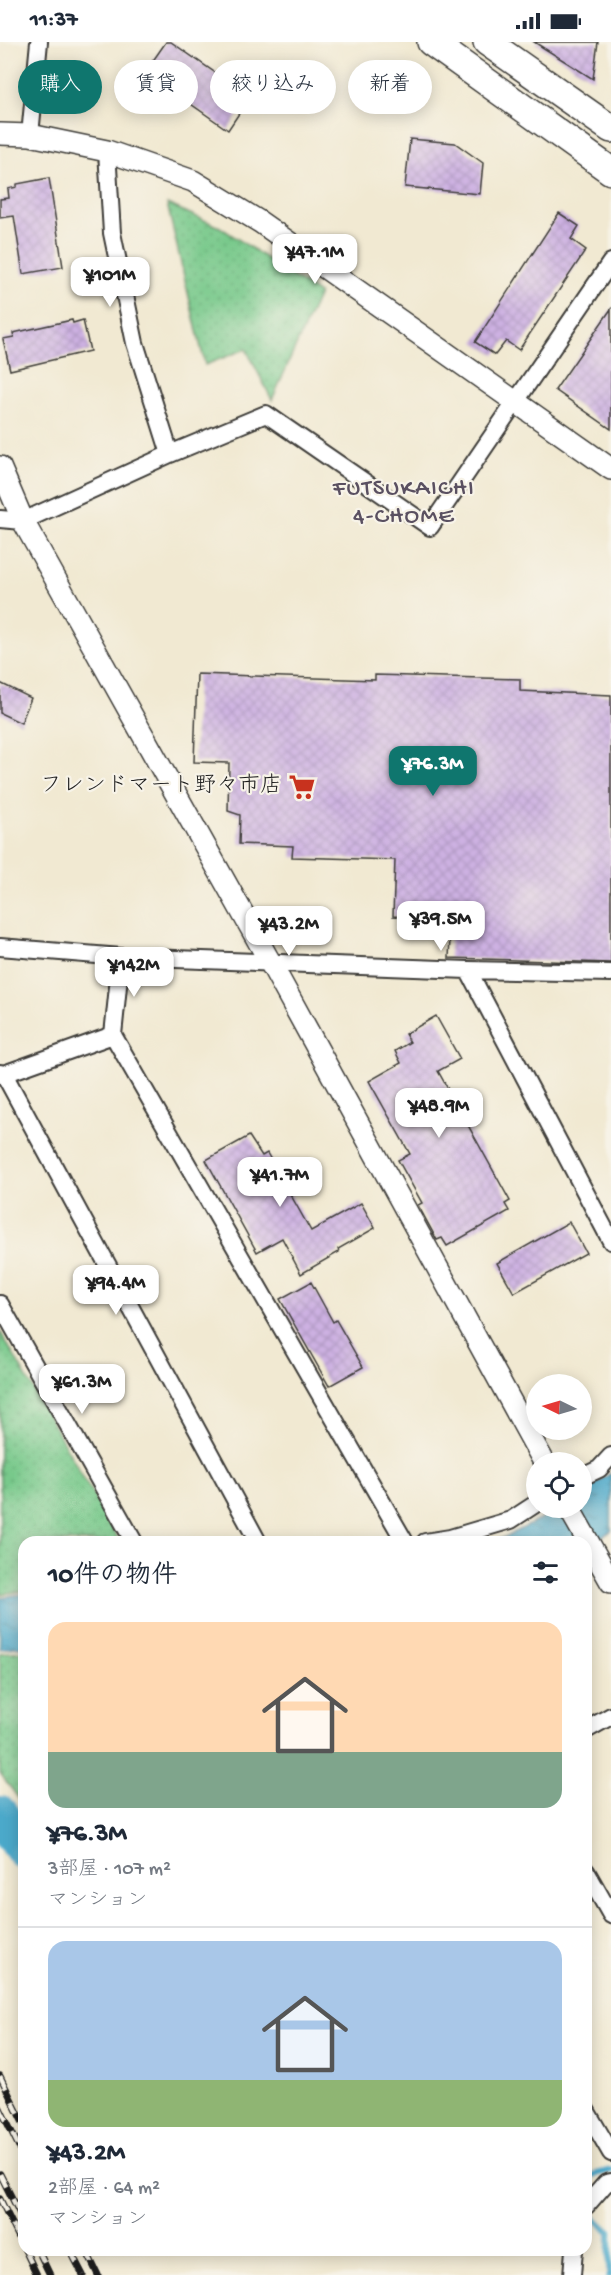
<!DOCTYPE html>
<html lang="ja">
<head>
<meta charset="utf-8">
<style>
	body { margin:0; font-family:"Gochi Hand","Klee One",sans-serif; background:#f6f6f7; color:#1f2937; height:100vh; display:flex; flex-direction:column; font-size:22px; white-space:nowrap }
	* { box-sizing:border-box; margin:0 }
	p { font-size:20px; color:#747a83 }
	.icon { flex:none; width:33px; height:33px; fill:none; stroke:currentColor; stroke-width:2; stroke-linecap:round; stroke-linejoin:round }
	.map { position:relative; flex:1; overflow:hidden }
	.drawer { position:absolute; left:18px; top:1494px; width:574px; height:720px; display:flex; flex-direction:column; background:#fff; border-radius:18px; box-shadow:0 3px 15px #0003 }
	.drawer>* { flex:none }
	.guide { position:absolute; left:18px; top:18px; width:576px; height:54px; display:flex; gap:12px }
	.needle { width:39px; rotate:275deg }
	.buttons { position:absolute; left:526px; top:1332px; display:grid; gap:12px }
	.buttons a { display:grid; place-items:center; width:66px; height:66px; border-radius:50%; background:#fff; box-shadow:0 3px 15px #0003; font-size:30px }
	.price { position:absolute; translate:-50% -51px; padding:0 14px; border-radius:12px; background:#fff; color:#222; font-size:20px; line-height:39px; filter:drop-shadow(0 2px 3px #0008) }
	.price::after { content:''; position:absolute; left:50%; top:36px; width:18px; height:14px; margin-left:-9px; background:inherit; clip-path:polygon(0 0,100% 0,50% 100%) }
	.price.active { background:#0f766e; color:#fff }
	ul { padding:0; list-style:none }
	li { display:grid; align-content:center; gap:12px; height:318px; padding:0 30px }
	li+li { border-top:2px solid #e0e1e3 }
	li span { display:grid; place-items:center; height:186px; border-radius:18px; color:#555 }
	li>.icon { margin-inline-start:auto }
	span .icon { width:108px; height:108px; fill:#fffc; stroke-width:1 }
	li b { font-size:26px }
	h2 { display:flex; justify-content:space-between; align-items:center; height:72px; padding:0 30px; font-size:26px }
	.chip { padding:0 21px; border-radius:27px; background:#fff; box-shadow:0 3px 15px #0003; font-size:21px; line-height:54px }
	.chip.active { background:#0f766e; color:#fff }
	.status { display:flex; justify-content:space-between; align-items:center; height:42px; padding:0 30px; background:#fff; direction:ltr }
	.status svg { height:16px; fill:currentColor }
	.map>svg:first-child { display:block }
</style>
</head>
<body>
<div class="status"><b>11:37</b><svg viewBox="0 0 49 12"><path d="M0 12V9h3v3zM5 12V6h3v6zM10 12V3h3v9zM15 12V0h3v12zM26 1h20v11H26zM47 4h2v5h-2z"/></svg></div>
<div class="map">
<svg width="611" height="2233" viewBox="0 0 611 2233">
	<defs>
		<pattern id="park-dots" width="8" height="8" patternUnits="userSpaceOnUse" patternTransform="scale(1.5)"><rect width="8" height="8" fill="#78c98b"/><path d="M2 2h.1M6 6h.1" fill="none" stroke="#67ac77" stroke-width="1.8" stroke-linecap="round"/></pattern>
		<pattern id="water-ripples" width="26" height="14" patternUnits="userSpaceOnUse" patternTransform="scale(1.5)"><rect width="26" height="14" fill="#4ca9ca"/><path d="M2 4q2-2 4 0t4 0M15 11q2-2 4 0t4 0" fill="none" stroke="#3e89a3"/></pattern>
		<pattern id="building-cross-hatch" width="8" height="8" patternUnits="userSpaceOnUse" patternTransform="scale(1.5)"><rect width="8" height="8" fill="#cdb1e2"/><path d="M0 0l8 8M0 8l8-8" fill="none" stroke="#af98c1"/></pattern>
	</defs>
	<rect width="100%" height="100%" fill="#f7f3e8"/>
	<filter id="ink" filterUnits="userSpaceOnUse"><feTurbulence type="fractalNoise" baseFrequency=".0167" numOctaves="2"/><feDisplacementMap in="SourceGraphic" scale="12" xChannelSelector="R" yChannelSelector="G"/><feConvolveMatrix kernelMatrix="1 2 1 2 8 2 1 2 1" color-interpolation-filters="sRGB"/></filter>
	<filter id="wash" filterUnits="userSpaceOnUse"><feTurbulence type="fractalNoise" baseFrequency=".008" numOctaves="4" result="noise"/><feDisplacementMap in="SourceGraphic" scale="24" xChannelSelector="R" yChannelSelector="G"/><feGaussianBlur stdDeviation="1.35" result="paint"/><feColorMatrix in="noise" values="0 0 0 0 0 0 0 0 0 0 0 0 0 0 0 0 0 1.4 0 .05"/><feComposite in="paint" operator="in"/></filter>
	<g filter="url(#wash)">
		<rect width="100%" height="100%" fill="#f1e9d2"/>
		<!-- park -->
		<path fill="url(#park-dots)" stroke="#4a7254" stroke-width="1.5" d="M167,162L220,185L319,252L272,358L246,307L205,323Z
			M0,1289L120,1500H24V1549L0,1552Z
			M24,1609V1764L0,1731V1611Z"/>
		<!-- water -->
		<path fill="url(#water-ripples)" stroke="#346273" stroke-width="1.5" d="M611,1431V1489L587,1505L586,1500H488L501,1497L545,1475L560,1466H582V1451Z
			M24,1552V1604L0,1607V1555Z"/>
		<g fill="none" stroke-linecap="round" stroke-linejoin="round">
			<!-- stream -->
			<path stroke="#4ca9ca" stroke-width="6" d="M586,2135L611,2128
				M586,2168L610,2190L609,2233"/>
			<!-- river -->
			<path stroke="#4ca9ca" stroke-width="38" d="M0,1773L24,1808"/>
		</g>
		<g id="blocks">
			<!-- building -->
			<path fill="url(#building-cross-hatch)" d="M166,0H171L250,55L228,88L145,30Z
				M534,0H598L593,37Z
				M410,97L455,101L483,121L480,152L405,145Z
				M49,136L63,225L23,232L14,174L0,176V157L9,156L8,147L17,145V142Z
				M559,171L579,184L571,197L586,208L519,308L506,299L495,313L475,300Z
				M611,267V387L555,348Z
				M72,278L73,281L83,278L90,309L10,328L3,297L14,295L13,291Z
				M197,632L375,638V633L520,637V649L611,653V921L449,916L451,877L393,874L395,818L292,815L293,804L239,802L240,773L228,769L229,721L194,720Z
				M0,641L31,656L21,681L0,671Z
				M436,974L460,1017L438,1029L510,1159L505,1162L509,1169L447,1204L442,1196L437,1198L418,1163L422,1161L398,1118L410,1112L369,1039L401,1021L395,1009L410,1000L405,992Z
				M249,1094L262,1114L267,1111L311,1189L361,1161L375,1186L338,1207L339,1210L301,1232L282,1196L257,1210L206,1118Z
				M569,1180L586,1211L514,1251L497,1221Z
				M311,1240L333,1280L336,1278L363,1325L329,1344L280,1257Z"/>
		</g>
	</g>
	<g filter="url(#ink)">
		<use href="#blocks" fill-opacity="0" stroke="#3c3b37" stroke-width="1.5"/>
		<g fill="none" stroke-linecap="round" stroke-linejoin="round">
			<!-- minor casing -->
			<g stroke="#3c3b37" stroke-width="20">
				<path id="minor" d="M30,93L39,0
					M107,109L112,191L135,301L170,412
					M0,477L23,479L170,412L266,372L430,485L611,220
					M0,905L121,915L468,928L611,931
					M468,928L611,1199
					M113,993L121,915
					M0,1031L4,1032L113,993L405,1500
					M4,1032L258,1500
					M0,1262L134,1500
					M582,1435L599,1427L611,1414
					M425,1500L450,1496L511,1478L537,1461
					M586,1688L611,1674
					M586,1829L611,1873
					M586,2068L611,2111
					M586,2164L606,2141L611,2140
					M572,2233L574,2208"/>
			</g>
			<!-- tertiary casing -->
			<g stroke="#3c3b37" stroke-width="24">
				<path id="tertiary" d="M0,92L30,93L107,109L193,139L260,180L611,427
					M0,425L23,479L270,920L544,1420
					M569,1466L611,1540"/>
			</g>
			<!-- trunk casing -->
			<g stroke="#3c3b37" stroke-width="30">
				<path id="trunk" d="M431,0L611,129
					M487,0L611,87"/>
			</g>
			<!-- minor -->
			<use href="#minor" stroke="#fff" stroke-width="16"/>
			<!-- tertiary -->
			<use href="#tertiary" stroke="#fff" stroke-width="21"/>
			<!-- trunk -->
			<use href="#trunk" stroke="#fff" stroke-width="27"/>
			<!-- rail casing -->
			<g stroke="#1c1c1c" stroke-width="7">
				<path id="rail" d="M0,2034L24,2083
					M0,2066L24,2115
					M0,2132L24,2180
					M0,2157L24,2206
					M25,2208L37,2233
					M38,2208L50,2233
					M70,2208L83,2233
					M86,2208L98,2233"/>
			</g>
			<!-- rail -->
			<use href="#rail" stroke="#f7f3e8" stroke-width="4.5" stroke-dasharray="14" stroke-linecap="butt"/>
		</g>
	</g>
	<!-- icons -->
	<defs>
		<g id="supermarket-bare" transform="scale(2.07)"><path d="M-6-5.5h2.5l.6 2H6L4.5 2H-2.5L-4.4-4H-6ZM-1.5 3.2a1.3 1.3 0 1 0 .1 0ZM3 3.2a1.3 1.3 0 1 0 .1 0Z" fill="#c8321e" stroke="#f7f3e8" stroke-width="2.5" paint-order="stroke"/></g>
	</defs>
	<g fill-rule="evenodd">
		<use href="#supermarket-bare" x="302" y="745"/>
	</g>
	<g text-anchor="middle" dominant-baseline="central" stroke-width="4.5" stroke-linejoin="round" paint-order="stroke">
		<!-- poi labels -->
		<g font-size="22" fill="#1c1c1c" stroke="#f7f3e8" text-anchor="end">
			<text x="282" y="745">フレンドマート野々市店</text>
		</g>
		<!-- neighbourhood labels -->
		<g font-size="24" letter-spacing="1.5" fill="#5a5061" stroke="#f7f3e8">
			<text x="404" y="447">FUTSUKAICHI<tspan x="404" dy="28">4-CHOME</tspan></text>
		</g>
	</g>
</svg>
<div class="buttons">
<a><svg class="needle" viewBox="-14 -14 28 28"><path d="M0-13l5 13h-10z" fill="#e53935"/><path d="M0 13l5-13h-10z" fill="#747a83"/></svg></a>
<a><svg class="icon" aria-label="locate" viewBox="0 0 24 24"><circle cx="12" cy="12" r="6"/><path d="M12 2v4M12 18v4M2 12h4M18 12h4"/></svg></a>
</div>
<b class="price" style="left:315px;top:243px">¥47.1M</b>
<b class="price" style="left:110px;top:266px">¥101M</b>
<b class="price active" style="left:433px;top:755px">¥76.3M</b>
<b class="price" style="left:441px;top:910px">¥39.5M</b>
<b class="price" style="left:289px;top:915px">¥43.2M</b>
<b class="price" style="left:134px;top:956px">¥142M</b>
<b class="price" style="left:439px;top:1097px">¥48.9M</b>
<b class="price" style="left:280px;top:1166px">¥41.7M</b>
<b class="price" style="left:116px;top:1274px">¥94.4M</b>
<b class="price" style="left:82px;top:1373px">¥61.3M</b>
<div class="guide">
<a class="chip active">購入</a>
<a class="chip">賃貸</a>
<a class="chip">絞り込み</a>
<a class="chip">新着</a>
</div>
<section class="drawer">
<h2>10件の物件<svg class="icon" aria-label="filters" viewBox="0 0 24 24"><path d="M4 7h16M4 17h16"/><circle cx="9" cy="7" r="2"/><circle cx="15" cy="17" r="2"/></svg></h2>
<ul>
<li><span style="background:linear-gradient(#ffd9b3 70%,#7fa58c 0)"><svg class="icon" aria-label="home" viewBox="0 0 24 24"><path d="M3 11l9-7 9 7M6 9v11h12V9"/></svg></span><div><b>¥76.3M</b><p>3部屋 · 107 m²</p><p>マンション</p></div></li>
<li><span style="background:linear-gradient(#a9c7e8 75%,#8fb573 0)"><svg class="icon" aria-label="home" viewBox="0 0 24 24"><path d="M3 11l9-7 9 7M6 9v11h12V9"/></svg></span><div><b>¥43.2M</b><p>2部屋 · 64 m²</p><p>マンション</p></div></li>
</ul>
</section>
</div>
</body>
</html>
